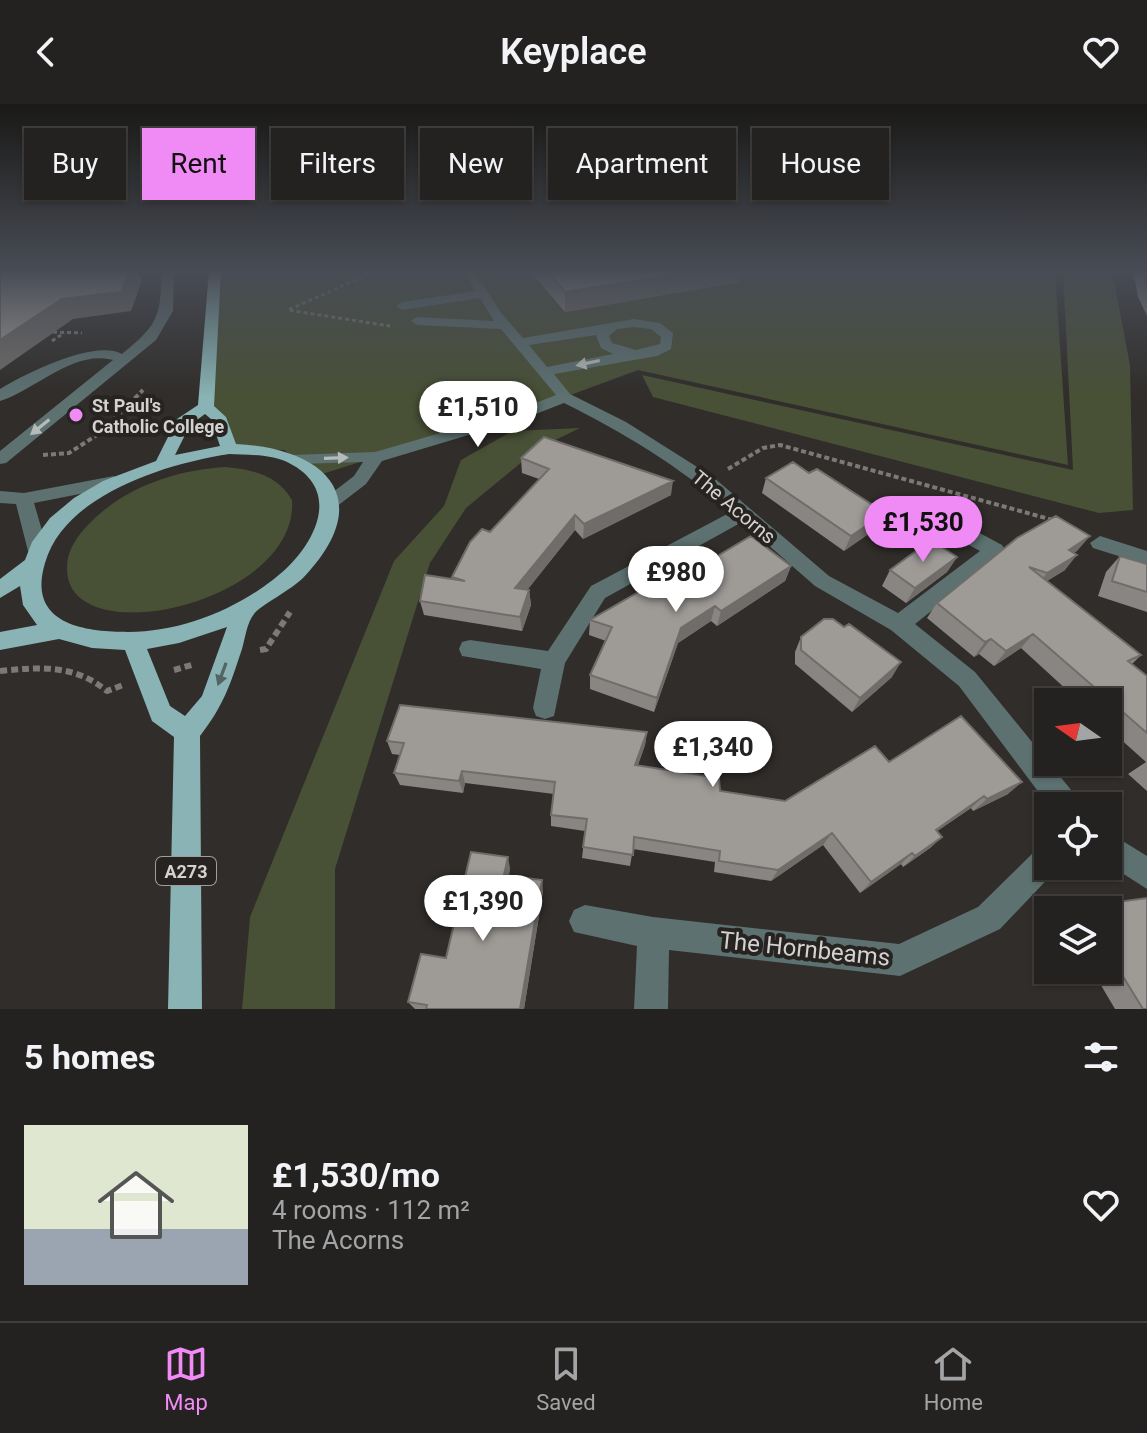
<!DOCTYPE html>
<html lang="en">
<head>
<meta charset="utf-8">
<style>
	body { margin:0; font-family:Roboto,sans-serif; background:#2c2a29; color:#f1f3f6; height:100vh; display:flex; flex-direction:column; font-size:30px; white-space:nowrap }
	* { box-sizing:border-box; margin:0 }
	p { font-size:26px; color:#a3a4a5 }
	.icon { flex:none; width:44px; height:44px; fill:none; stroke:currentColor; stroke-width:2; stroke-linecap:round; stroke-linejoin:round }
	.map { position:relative; height:905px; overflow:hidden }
	.details { display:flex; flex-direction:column; background:#242220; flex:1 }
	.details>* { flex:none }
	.hud { position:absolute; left:24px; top:24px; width:1100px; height:72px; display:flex; gap:16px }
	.needle { width:52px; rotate:284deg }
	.tools { position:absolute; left:1034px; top:584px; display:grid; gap:16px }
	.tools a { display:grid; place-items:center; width:88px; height:88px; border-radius:0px; background:#242220; box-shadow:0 2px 6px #0004,0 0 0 2px #413f3e; font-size:40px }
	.price { position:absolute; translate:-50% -68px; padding:0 18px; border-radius:28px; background:#fff; color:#222; font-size:26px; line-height:52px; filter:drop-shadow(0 2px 4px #0008) }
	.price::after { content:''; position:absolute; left:50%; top:48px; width:24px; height:18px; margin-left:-12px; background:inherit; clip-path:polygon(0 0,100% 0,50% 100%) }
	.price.selected { background:#f08bf5; color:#111 }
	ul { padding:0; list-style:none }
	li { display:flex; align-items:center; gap:24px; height:200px; padding:0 24px }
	li span { display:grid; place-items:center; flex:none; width:224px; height:160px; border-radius:0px; color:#555 }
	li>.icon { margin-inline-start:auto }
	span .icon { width:96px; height:96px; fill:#fffc; stroke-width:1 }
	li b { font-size:34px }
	h2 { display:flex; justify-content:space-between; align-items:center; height:96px; padding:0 24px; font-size:34px }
	.pill { padding:0 28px; border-radius:0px; background:#242220; box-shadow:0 2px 6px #0004,0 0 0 2px #413f3e; font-size:28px; line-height:72px }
	.pill.selected { background:#f08bf5; color:#111 }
	header { display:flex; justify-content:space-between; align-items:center; height:104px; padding:0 24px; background:#242220; font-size:36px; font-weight:600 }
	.tabs { display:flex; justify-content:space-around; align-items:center; height:112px; border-top:2px solid #413f3e; background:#242220; font-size:22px; color:#a3a4a5 }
	.tabs a { display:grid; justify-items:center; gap:4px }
	.tabs .selected { color:#f08bf5 }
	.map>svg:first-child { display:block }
</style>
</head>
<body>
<header><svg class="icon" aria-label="back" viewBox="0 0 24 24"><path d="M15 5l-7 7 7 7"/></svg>Keyplace<svg class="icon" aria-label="heart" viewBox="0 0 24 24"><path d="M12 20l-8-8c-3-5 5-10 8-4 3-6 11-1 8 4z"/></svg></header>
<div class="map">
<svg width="1147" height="905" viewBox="0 0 1147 905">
	<rect width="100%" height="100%" fill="#302d2a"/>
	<!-- green -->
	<path fill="#485036" d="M214,167H1055L1068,361L638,266L565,293L319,371L284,346L229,345L206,303Z
		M1063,167H1112L1130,261L1133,406L1099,409L653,293L642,271L1073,366Z
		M580,324L539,344L466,404L430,459L335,765V905H242L250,813L394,457L444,402L461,356L512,327Z
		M226,363C254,366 277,371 292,396C299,500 64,552 67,463C67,447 77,432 88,421C124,383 175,366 226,363Z"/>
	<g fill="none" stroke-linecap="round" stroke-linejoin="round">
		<!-- path-far2 -->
		<path stroke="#7c7a77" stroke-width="3" stroke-dasharray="4 3" stroke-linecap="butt" d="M376,167L288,206L390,222
			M53,228L82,229
			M52,237L64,229"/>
		<!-- path-far1 -->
		<path stroke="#7c7a77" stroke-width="4" stroke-dasharray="5 3" stroke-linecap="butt" d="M43,351L69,349L100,329L143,286
			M728,365L763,344L780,341L1053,416"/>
		<!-- path -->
		<path stroke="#7c7a77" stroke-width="6" stroke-dasharray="7 4" stroke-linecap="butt" d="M260,546L266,545L290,508
			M174,566L195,560
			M0,567C40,563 74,560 107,587L123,581"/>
		<!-- minor -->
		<path fill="#5d7171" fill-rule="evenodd" d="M162,167H174L173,207L156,236L6,359L0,360V347L113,256C74,245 35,286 0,297V285C25,270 94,235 122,250C159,220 160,213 162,167Z
			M463,167H474L502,210L523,234L634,215L660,219L673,229L671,245L657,252L554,270L570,290L626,318L713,373L829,472L898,509L980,447L932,421L930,416L932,411H946L1002,441L1005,446L1002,451L915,520L975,568L1076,692L1080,702H1049L959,582L891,526L815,482L742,418L605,494L565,559L554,612L545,615L536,612L533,604L541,565L462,552L459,545L462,538L470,536L548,547L591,482L731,408C681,363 624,329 564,299L528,313L382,357L366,380L336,403H324L321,399L324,395L354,372L363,358L297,360L288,355L291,351L375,348L516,307L556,291L501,225L417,221L411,217L417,213L494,217L480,194L402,206L396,202L402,198L476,187ZM634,223L651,225L661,233L660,240L636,246L612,239L609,232L617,225ZM596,231L601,244L613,250L547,263L529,241Z
			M114,372L123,378L120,382L34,399L48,447L38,454L28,447L16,400L0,399V387L24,389Z
			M1100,432L1147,447V461L1093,444L1090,439Z
			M1108,728L1147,752V785L1108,760Z
			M1048,739V762H1059L1058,764L1000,825L900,872L669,846L668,905H634L637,842L574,828L569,817L574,806L585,801L653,813L899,840L978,803L1038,744Z"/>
		<!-- major -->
		<path fill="#89b3b4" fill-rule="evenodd" d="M209,167H221L214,302L226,313L236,340C327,344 378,396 303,474C291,486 261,501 254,510C247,518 245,535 242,545C230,581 224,601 200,632L202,905H168L174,633L152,617L125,546L92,544L59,535L0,546V528L37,521L23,501L20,482L0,494V475L25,456L32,438L50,414L74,394L103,377L156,357L177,315L198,301ZM205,310L211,315L220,342L175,351L190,321ZM229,350C248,351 271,350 289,359C346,388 312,446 274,475C233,507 180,528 128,528C81,528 27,519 45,459C52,435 68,417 88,402C129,373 180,358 229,350ZM227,523L202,592L185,612L170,602L147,545L179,539Z"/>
	</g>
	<!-- wall -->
	<path fill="#888582" d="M530,167H741L739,178L565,208Z
		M1133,167H1147V212L1138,193Z
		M521,354L671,391L583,435L575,426L527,486H529L531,501L522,527L424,511L420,497L452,475V473L490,428L539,375L522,369Z
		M809,369L885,409L877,424L844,447L762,389L766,374Z
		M1090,432L1074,449L1065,466L1047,477L1141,551L1132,560L1147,572V687L1128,670L1146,658L1108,624V598H1080L1021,544L994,562L979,550L974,553L927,514L937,499Z
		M1120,452L1147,460V508L1098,492L1106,468Z
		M957,453L947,468L906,499L882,482L890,466Z
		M791,462L785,477L717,522L711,517L678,539L654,608L590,585V571L606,537L589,531L590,516L677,476Z
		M844,523L892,573L852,608L795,560V548L801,533Z
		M647,628L645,641L638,661L720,687L785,697L889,658L1008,690L973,707L971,704L937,727L942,733L930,744L903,763L901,760L860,789L823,741L771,777L714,768L715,758L633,745L630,762L582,754L585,727L551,722V711L554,690L465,679L463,689L400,681L394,669L400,651L392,650L387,637Z
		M510,764L509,771L543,787L524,905H415L408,898L446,854Z
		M1147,794V905H1115L1092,866H1108V806H1075L1081,803Z"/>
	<!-- shaded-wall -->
	<path fill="#6f6c6a" d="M129,167H137L142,176L131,207L73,215L0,266V236L62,195Z
		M694,167H741L739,178L565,208V188Z
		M673,377L671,391L583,435L584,420Z
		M885,409L877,424L844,447L851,432Z
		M575,411V426L517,499L515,484Z
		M1090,432L1077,447L1056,461L1069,446Z
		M1077,451L1065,466L1035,484L1047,469Z
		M957,453L947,468L906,499L915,484Z
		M791,462L785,477L717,522L721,507Z
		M529,486L531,501L522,527L520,513Z
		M715,502L711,517L678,539L654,608L657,594L681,524Z
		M1033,530L1021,544L994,562L1006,547Z
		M991,535L979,550L974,553L985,538Z
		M901,558L892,573L852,608L860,594Z
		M647,628L645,641L633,674L635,661Z
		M462,667L465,679L463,689L459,677Z
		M1022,678L1008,690L973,707L987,695Z
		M984,692L971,704L923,737L936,726Z
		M832,729L823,741L771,777L778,766Z
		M942,733L930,744L903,763L915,752Z
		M912,749L901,760L860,789L871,778Z
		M508,753L510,764L507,782L504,771Z
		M542,776L543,787L524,905H520Z"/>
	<!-- building -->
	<path fill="#9e9b97" stroke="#6f6c6a" stroke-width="2" d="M0,167H129L121,188L62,195L0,236Z
		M546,167H694L565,188Z
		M1143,167H1147V182L1146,180Z
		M544,333L673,377L584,420L575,411L515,484L529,486L520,513L420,497L425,471L465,477L452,473L470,438L482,425L490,428L549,365L521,354Z
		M793,358L809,369L817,365L885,409L851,432L766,374Z
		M1056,412L1090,432L1069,446L1077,451L1047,469L1029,463L1141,551L1128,557L1147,572V629L1033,530L1006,547L991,535L985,538L937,499L1017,434Z
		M751,432L791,462L721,507L715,502L681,524L657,594L590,571L612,523L590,516L670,470L677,476Z
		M931,436L957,453L915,484L890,466Z
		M1120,452L1147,460V488L1112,477Z
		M824,515H833L844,523L849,520L901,558L860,594L801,546V533Z
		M400,601L647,628L635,661L719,674L720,687L785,697L875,642L889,658L961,612L1022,678L987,695L984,692L936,726L942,733L915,752L912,749L871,778L832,729L778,766L719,757L720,747L634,733L633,751L583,743L587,715L551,711L555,678L462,667L459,677L394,669L404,639L387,637Z
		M471,748L508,753L504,771L542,776L520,905H426L427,901L408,898L421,850L446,854Z
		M1147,794V905H1143L1108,848V806H1082L1081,803Z"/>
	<!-- one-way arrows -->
	<defs><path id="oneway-solid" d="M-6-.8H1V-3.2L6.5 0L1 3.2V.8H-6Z" transform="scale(2)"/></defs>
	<g fill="#b6bab8">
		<use href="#oneway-solid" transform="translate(588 259) rotate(168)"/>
		<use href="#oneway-solid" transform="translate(40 323) rotate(141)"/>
		<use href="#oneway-solid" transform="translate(336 354) rotate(-2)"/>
	</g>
	<use fill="#536463" href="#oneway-solid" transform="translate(222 570) rotate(110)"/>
	<!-- sky -->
	<linearGradient id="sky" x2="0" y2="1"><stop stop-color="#1a1917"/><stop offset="0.57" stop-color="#484c55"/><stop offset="1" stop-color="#484c55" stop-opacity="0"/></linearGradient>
	<rect width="1147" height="293" fill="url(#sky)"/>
	<!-- markers -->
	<circle fill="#f08bf5" stroke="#262321" stroke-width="3" cx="76" cy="311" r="8"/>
	<g text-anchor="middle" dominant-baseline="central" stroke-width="8" stroke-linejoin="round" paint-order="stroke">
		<!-- far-poi labels -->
		<g font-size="18" font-weight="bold" fill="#d4d2d0" stroke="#262321" text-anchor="start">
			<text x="92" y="301">St Paul's<tspan x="92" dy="21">Catholic College</tspan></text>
		</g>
		<!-- shield labels -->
		<rect fill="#262321" stroke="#a09e9c" stroke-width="2" x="156" y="753" width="60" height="28" rx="6"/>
		<g font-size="18" font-weight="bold" fill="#d4d2d0">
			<text x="186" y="767">A273</text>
		</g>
		<!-- street labels -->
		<g font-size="20" fill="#d4d2d0" stroke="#262321">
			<text transform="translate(734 403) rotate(40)">The Acorns</text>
		</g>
		<!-- near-street labels -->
		<g font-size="24" fill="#d4d2d0" stroke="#262321">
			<text transform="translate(805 845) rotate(6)">The Hornbeams</text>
		</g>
	</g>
</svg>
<div class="tools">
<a><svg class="needle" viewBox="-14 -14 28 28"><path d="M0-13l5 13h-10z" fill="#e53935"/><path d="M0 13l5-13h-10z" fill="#a3a4a5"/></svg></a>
<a><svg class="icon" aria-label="locate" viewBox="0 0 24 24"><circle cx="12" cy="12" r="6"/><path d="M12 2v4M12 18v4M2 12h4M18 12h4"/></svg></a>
<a><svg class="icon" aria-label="layers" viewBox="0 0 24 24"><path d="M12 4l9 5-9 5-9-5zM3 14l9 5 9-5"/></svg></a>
</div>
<b class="price" style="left:478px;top:345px">£1,510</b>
<b class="price selected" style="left:923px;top:460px">£1,530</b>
<b class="price" style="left:676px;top:510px">£980</b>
<b class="price" style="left:713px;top:685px">£1,340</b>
<b class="price" style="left:483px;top:839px">£1,390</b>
<div class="hud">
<a class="pill">Buy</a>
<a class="pill selected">Rent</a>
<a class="pill">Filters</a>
<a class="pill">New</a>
<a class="pill">Apartment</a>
<a class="pill">House</a>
</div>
</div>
<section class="details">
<h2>5 homes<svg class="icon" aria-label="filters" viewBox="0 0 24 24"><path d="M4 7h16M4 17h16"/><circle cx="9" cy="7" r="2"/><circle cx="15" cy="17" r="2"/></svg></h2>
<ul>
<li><span style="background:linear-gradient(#dfe7d0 65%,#9aa5b1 0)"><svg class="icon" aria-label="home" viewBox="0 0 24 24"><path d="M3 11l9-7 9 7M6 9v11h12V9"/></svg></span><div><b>£1,530/mo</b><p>4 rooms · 112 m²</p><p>The Acorns</p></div><svg class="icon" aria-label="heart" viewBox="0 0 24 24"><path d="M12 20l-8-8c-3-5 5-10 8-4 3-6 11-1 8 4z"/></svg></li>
</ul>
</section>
<nav class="tabs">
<a class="selected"><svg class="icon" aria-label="map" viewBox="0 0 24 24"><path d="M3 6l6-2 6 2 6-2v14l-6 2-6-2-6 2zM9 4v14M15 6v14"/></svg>Map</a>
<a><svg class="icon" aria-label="saved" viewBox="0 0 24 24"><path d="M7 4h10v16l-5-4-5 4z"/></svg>Saved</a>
<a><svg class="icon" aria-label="home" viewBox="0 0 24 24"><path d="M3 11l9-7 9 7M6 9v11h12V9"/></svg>Home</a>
</nav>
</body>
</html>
